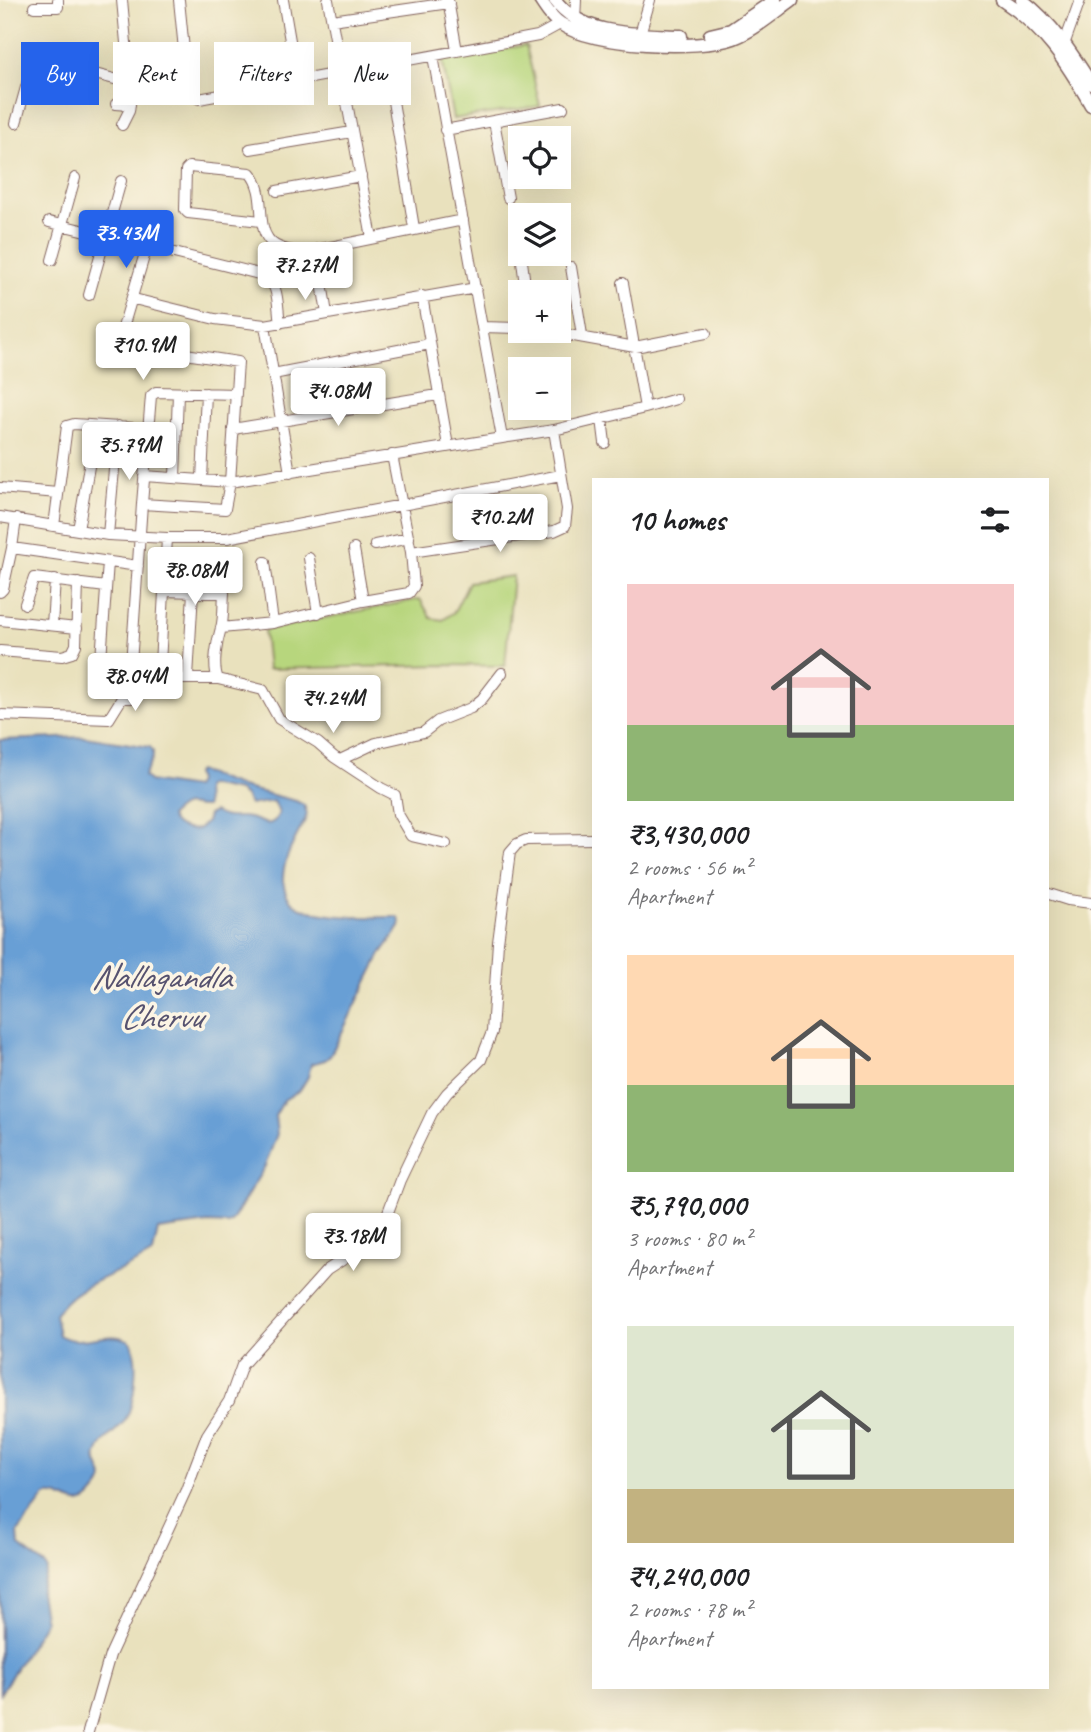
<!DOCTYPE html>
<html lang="en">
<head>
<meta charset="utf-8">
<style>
	body { margin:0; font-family:Caveat,sans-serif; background:#f2f2f2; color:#202124; height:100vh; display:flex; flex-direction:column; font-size:26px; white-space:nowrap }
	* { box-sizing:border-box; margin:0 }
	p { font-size:23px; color:#757577 }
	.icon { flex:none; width:38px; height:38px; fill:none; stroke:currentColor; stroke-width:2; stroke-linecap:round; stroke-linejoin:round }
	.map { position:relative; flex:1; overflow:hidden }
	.drawer { position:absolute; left:592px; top:478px; width:457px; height:1211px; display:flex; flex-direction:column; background:#fff; border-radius:0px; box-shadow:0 7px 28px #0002 }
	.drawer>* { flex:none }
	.guide { position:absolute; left:21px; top:42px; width:466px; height:63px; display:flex; gap:14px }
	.controls { position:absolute; left:508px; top:126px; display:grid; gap:14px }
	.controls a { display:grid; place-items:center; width:63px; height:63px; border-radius:0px; background:#fff; box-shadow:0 7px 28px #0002; font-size:35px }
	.price { position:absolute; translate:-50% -60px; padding:0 16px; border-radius:7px; background:#fff; color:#222; font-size:23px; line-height:46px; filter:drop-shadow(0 2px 4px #0008) }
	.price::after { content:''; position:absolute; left:50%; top:42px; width:21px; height:16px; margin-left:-10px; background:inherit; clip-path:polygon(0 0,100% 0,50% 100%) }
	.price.active { background:#2563eb; color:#fff }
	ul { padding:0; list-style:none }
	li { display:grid; align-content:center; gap:14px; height:371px; padding:0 35px }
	li span { display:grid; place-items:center; height:217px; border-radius:0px; color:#555 }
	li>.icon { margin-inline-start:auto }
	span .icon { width:126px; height:126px; fill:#fffc; stroke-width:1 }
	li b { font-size:30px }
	h2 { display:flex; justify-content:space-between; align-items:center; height:84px; padding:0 35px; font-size:30px }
	.chip { padding:0 24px; border-radius:0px; background:#fff; box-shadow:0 7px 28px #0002; font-size:24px; line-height:63px }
	.chip.active { background:#2563eb; color:#fff }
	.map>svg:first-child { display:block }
</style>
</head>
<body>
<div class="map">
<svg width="1091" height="1732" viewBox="0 0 1091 1732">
	<rect width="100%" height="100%" fill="#fcf5e5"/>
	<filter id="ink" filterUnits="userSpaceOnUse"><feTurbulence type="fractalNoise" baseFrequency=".0143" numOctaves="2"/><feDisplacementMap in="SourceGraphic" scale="14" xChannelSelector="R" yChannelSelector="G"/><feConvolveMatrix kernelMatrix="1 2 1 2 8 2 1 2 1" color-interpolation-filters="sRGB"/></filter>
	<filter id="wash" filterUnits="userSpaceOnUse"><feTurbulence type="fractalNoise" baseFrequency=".00686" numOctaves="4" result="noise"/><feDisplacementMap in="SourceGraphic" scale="28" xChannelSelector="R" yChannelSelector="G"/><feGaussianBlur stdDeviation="1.57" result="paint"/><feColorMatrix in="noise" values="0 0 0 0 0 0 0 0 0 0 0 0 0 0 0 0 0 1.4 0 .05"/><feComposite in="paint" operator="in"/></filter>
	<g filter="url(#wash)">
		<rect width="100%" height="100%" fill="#e9e1bd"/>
		<!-- green -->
		<path fill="#b7d67d" stroke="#807a54" stroke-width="2" d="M526,45L540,106L453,119L442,58Z
			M513,576L505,666L443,665L268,669L264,630L420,599L431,618L443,620L454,612L469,582Z"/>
		<!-- water -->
		<path fill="#679fd5" stroke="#585f80" stroke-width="2" fill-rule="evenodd" d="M85,737L150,747L153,751V757L144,776L149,781L194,788L197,782L195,773L198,771L241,787L296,801L304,805L307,814L305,820C296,838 282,860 283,881C284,887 287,897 291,901C309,920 372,917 398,917L401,922L400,927L381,954L330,1056L325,1060L311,1064L308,1077L300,1090L284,1100L275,1116L277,1134L265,1166L232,1221L228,1224L208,1223L158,1230L153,1253C121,1275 77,1280 55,1315L59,1335C82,1349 107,1328 130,1341C140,1357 135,1404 125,1420C117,1432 101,1439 97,1454C93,1469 111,1473 98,1489C94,1493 91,1499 86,1501C72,1509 60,1490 45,1496L18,1532L19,1546L45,1565L47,1569L40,1593L45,1622L0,1694V740ZM208,785L238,791L245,796L250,805L274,801L279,813C271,832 261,820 249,818C234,815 229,821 214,812L208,815L206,822L198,829C187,831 173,827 170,816C189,798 186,808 206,807L205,788Z"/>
	</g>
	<g filter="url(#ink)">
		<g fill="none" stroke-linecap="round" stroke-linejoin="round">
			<!-- minor casing -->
			<g stroke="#82635e" stroke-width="12">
				<path id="minor" d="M179,0L188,90L189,94L199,99L538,36L560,24
					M283,0L297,81
					M328,0L372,238
					M448,0L457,51
					M34,7H58V0
					M332,20L449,3
					M575,20L576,0
					M640,34L650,0
					M1065,42L1080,0
					M433,56L502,438L554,430L645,408L623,283
					M387,65L414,228
					M116,104L130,105
					M494,121L508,198
					M16,123L30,73L35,67L87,72L130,83
					M122,125L129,111L131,96L122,0
					M445,130L563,108
					M250,149L352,132
					M277,191L361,176
					M261,221L188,213L185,210L186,170L189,167L250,173C275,202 239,251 306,252L463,220
					M49,222L263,275C280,283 277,306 280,323
					M521,254L526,292
					M540,254L548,256
					M318,258L327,314
					M52,260L75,178
					M571,267L582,335
					M271,279L277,266
					M89,295L121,181
					M422,296L448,446
					M134,299L215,319L265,325L476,288
					M265,325L290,473
					M482,327L520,328
					M122,331L156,216
					M546,331L635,347L706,333
					M273,374L430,344
					M645,408L676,399
					M602,419L605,443
					M233,429L438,395
					M144,476L230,482L502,438
					M175,477L178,393
					M202,479L206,393
					M0,488L58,493
					M142,504L225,509L230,482L238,362L146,348
					M0,517L108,535L167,538H227L561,475
					M54,526L67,426L74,424L149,429
					M78,530L96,426
					M108,535L118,426
					M375,545L409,538
					M12,548L16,519
					M354,549L363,601
					M411,552L554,531L565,526L567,509L554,430
					M309,558L318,613
					M265,562L273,623
					M166,563L223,566
					M165,591L224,593C223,604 224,618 221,628C217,641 212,666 218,679L263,690L279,719L318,743L334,757L381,788L395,795L398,814L411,836L446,844
					M0,592L3,589L12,548L138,566
					M25,604L34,578L106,587
					M0,620L77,628
					M52,625L55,580
					M221,628L273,623L363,601L409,593L414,586L411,552L392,455
					M0,651L62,656L72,653L76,645L78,583
					M100,673L108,562
					M188,677L193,592
					M218,679H165L159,682L158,690L139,691L130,679L142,504L151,396L156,392L236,394
					M159,682L167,538
					M0,715L109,719L122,698H132L139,691
					M340,760L376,743L424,732L438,721L471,708L482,699L502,673
					M1046,893L1068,900L1091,903
					M88,1732L110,1655L186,1490L207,1435L229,1401L242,1365L327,1270L367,1244L387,1215L400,1180L432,1113L447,1093L481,1060L492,1032L498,942L510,852L517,844L526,840L593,839"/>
			</g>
			<!-- major casing -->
			<g stroke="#82635e" stroke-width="15">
				<path id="major" d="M540,0C546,9 552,19 561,24C592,46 699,51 734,38C755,30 774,13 792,0
					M555,0C582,37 640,34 681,36
					M1002,0C1044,27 1067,63 1091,105
					M1022,0C1052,23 1071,52 1091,84
					M710,35L731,30L775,0"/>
			</g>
			<!-- minor -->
			<use href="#minor" stroke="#fff" stroke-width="10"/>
			<!-- major -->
			<use href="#major" stroke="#fff" stroke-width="12"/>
		</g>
	</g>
	<g text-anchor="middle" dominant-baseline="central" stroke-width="7" stroke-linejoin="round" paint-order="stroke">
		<!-- water labels -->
		<g font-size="35" font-style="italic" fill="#56526f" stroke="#fcf5e5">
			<text x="161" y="976">Nallagandla<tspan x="161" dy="40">Chervu</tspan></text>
		</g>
	</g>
</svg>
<div class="controls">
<a><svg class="icon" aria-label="locate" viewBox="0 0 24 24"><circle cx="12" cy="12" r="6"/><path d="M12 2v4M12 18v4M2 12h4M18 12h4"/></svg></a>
<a><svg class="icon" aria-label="layers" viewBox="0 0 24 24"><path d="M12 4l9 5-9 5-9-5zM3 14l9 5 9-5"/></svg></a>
<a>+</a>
<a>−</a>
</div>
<b class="price active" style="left:126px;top:270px">₹3.43M</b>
<b class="price" style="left:305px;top:302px">₹7.27M</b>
<b class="price" style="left:143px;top:382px">₹10.9M</b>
<b class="price" style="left:338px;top:428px">₹4.08M</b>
<b class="price" style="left:129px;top:482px">₹5.79M</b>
<b class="price" style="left:500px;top:554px">₹10.2M</b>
<b class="price" style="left:195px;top:607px">₹8.08M</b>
<b class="price" style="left:135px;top:713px">₹8.04M</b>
<b class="price" style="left:333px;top:735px">₹4.24M</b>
<b class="price" style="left:353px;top:1273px">₹3.18M</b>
<div class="guide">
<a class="chip active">Buy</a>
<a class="chip">Rent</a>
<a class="chip">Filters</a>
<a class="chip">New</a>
</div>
<section class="drawer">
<h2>10 homes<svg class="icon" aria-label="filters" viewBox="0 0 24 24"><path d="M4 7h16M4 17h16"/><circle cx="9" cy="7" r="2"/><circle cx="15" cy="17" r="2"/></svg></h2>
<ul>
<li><span style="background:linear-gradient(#f6c9c9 65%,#8fb573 0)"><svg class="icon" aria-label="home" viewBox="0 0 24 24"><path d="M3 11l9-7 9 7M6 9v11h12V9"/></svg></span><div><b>₹3,430,000</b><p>2 rooms · 56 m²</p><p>Apartment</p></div></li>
<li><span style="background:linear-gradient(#ffd9b3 60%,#8fb573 0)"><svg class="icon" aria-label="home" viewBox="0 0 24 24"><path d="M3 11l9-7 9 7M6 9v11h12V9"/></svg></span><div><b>₹5,790,000</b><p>3 rooms · 80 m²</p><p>Apartment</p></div></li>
<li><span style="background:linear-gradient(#dfe7d0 75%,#c2b280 0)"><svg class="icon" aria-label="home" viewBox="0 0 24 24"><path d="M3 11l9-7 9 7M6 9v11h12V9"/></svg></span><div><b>₹4,240,000</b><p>2 rooms · 78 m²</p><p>Apartment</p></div></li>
</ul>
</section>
</div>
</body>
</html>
